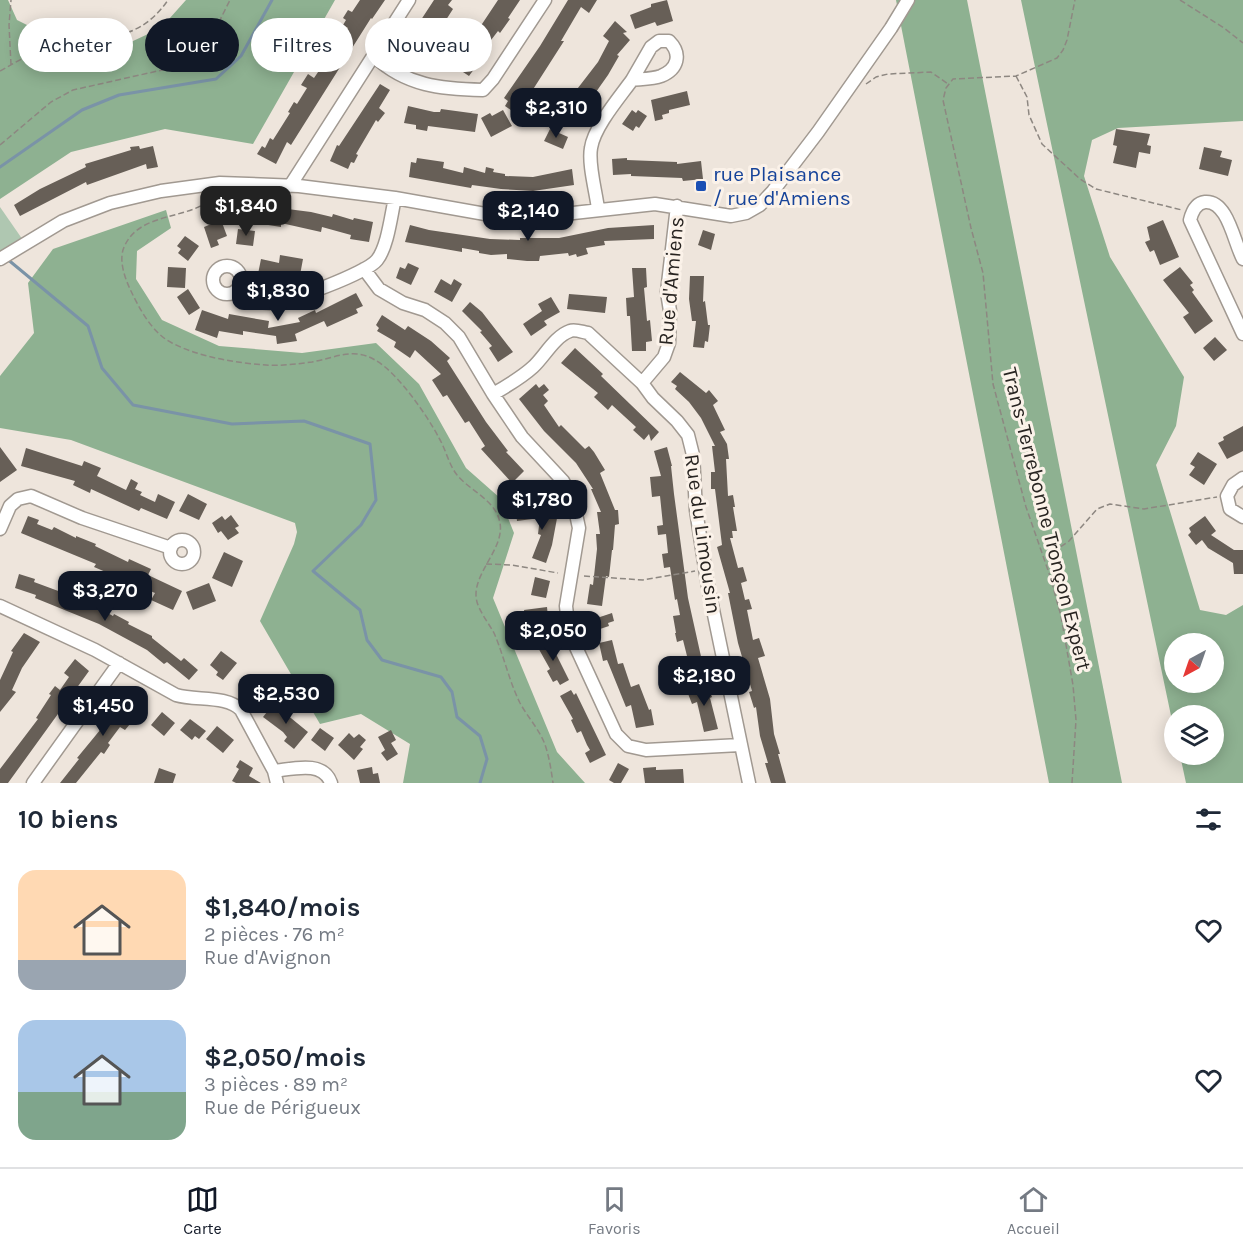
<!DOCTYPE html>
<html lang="fr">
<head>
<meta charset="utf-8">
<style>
	body { margin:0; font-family:Karla,sans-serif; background:#f2f2f3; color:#1f2937; height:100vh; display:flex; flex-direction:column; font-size:22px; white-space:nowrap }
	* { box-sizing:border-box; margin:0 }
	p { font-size:20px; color:#747a83 }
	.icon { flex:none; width:33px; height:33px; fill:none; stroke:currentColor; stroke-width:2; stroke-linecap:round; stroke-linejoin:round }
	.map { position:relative; height:783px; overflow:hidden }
	.panel { display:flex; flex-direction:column; background:#fff; flex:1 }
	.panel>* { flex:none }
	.hud { position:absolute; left:18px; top:18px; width:600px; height:54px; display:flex; gap:12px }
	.needle { width:39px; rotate:220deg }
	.controls { position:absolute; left:1164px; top:633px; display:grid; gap:12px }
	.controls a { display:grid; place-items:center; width:60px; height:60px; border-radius:50%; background:#fff; box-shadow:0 3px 15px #0003; font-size:30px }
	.price { position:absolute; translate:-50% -51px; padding:0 14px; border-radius:12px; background:#111827; color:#fff; font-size:20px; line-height:39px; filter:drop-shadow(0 2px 3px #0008) }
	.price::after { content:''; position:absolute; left:50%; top:36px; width:18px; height:14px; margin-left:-9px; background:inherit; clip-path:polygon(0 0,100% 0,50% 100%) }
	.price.current { background:#222; color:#fff }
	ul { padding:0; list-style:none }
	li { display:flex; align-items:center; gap:18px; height:150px; padding:0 18px }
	li span { display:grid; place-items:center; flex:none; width:168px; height:120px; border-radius:18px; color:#555 }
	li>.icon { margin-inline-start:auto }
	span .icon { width:72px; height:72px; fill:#fffc; stroke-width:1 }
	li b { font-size:26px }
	h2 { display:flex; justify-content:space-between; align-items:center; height:72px; padding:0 18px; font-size:26px }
	.pill { padding:0 21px; border-radius:27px; background:#fff; box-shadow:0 3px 15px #0003; font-size:21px; line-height:54px }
	.pill.current { background:#111827; color:#fff }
	.menu { display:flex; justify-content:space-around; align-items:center; height:84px; border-top:2px solid #e0e1e3; background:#fff; font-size:16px; color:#747a83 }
	.menu a { display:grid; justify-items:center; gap:3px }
	.menu .current { color:#111827 }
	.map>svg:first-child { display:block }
</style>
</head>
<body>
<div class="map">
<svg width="1243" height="783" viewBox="0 0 1243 783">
	<rect width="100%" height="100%" fill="#eee5dc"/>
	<!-- green -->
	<path fill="#afc7b1" d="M0,207L25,243L0,259Z"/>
	<!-- forest -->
	<path fill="#8eb191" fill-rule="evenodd" d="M0,0H8L17,20L79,51L118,48L161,28L186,0H335L253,144L165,129L71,152L0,199Z
		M896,0H967L1122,783H1049Z
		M1021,0H1243V121L1118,128L1092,140L1084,176L1110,257L1184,377L1176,426L1156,465L1200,610L1226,615L1243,605V783H1186L1180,755L1214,754V716H1174V730ZM1174,644H1214V682H1174Z
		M166,210L171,228L137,251L136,279L162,320L219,346L302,353L376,343L419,384L466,468L500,498L514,533L493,598L557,752L585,783H403L410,744L361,714L320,724L260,621L294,544L297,532L295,523L71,440L0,428V376L34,333L28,283L53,249Z"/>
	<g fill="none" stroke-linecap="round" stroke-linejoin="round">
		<!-- stream -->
		<path stroke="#7a93a7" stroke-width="3" d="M0,167L82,110L119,95L216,79L241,56L272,0
			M6,258L88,326L102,368L133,405L232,424L304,421L370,444L376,500L361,525L313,571L360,610L367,640L382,660L441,677L452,692L457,717L480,736L487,759L480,783"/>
	</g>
	<!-- building -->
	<path fill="#675f57" d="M360,0H385L372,19L371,18L291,145L287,142L276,164L257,154L262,146L265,148L270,138L273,140L290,113L288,112L294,102L297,104L307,88L301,85L308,74L314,78L348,28L343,25L346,20L343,18L348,10L352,12Z
		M434,0H452L448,5L453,9L444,23L440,20L411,62L399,53L416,30L415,29Z
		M498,0H520L508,18L510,19L500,33L498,31L488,44L491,46L469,76L454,66Z
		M568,0H597L589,13L581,7L561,41H564L532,91L526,88L517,100L525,105L518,115L505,106L508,101L504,98L540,46Z
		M667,0L673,21L657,26L655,22L635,29L630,15L651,7V4Z
		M615,21L627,32L623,33L630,40L617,55L619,56L608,75L572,126L560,117L574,99L571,97L598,62L609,41L603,36Z
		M380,84L390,90L379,108L385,113L378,122L376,120L356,154L358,155L354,163L351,162L348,169L330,161L337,145L339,146Z
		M687,91L690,105L669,110V113L662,115L663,119L655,121L651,100Z
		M408,106L434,112H440L441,109L478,114L475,132L428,126L427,131L416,129V125L404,123Z
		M503,110L512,126L491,137L481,118L490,113L492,116Z
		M632,110L636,113L638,110L647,116L639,128L636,126L633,131L622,124Z
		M550,129L568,137L563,149L544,141Z
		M1116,129L1150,134L1147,145L1151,146L1150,154L1139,152L1136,168L1113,163L1117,146L1113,145Z
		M139,146L140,149L153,146L158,167L147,169L146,164L87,185L86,182L20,216L14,205L40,189L86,167L85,164L131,150L130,147Z
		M1204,147L1222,151L1220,157L1232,160L1228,176L1199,169Z
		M417,158L444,162L443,168L463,173L464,167L485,173L486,167L494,169L493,172L505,174V176L533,177L572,169L574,185L533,191L501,189L472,185L471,188L409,177L411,162L416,163Z
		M627,158V160L677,162V164L701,161L703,179L683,181L682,178L631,176V174L613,175L612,159Z
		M264,206L311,212L332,217L333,214L353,220L354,218L373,222L369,242L350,239L351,235L322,227L321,232L281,223V227L262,224Z
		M221,220L227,236L217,240L219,245L211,248L204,227Z
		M1163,220L1179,257L1160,265L1154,250L1150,252L1145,242L1150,240L1147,227Z
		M410,225L429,230L490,239L520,240V238H559L608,228L654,225V239L604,241L605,245L586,248L588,254L577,257L576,254L569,256L568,253L540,256L539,261H527L507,259V254L491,255L479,253V251L462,248V252L405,242Z
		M238,229L255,231L253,246L236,244Z
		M703,230L715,234L711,250L698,245Z
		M185,236L199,246L188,261L178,253L181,249L177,246Z
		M280,255L303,259L300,275L286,273L285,276L274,274L273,277L258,274L261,259L279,263Z
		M408,263L419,268L411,285L396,278L400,267L405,269Z
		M168,267L186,268L185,288L167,287Z
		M1180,267L1193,283L1190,285L1194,290L1192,292L1213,321L1195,334L1183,317L1189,313L1163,280Z
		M632,268H646L647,287L644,288L647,321L650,320L652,341L646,342V351H632L630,316H627L626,298L634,297Z
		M690,276H704L703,302L705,301L708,325H710L708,342L705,341L704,348L693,347L696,321H692L689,299Z
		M441,279L451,285L454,279L462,284L452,302L434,292Z
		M188,289L200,308L189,315L177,297Z
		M356,293L363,306L356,309L358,313L327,327L324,321L295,334L297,341L277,344L276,336L243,331V335L219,331L217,338L195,330L202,310L228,319L229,314L269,321L268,328L300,322L298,318L315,310L316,313Z
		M569,294L607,297L605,313L567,309Z
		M551,297L560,312L544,321L547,325L531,336L523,324L542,311L538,304Z
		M470,302L482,312L513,352L498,362L489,348L492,346L480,332L482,331L462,311Z
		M382,315L405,330L408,326L431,341L450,358L447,361L486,422L508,451L506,452L524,471L512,483L481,449L485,446L469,421L465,423L447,395L443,397L432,380L441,374L415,350L410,358L394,347L396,342L377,331L379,328L376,325Z
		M1215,337L1227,350L1214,361L1203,348Z
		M575,348L603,374L601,376L659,432L651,441L649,434L644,440L633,430L636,427L612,405L608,410L594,397L598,393L561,363Z
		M680,372L706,393L709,390L718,401L713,405L725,430L720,432L727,444L729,459H726L728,496L733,495L735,507H733L737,531H732L733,538H730L738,568L743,567L747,581L741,583L745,600L749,599L752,609L747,610L753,640L759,638L765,656L758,658L770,699L774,734L780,754H778L786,783H771L765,763H768L760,736L756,707L754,708L749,692L752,691L738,643L728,593H730L717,547L722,545L715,489H711V472H715L712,446H715L701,418L689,402L675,389L677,386L671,382Z
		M536,384L539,388L544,384L549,390L543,395L548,401L544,405L559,427L561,425L585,449L589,446L594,452L605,470L600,473L615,510H618L619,524L615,525L613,550H612L609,577L606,576L602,606L587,604L590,584L593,585L597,549L596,534H600L597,512H601L591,489H593L576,463L544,431L519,399Z
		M1243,426V451L1227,459L1218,443L1224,440L1223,437Z
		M0,447L17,470L0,482Z
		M667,447L672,466H671L674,494L688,598L702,661H705L707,672L686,676L684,665L689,664L683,640L677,642L675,633H676L673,616L680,615L677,599L675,600L670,567L664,568L662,554L668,553L666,534L658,535L657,526L663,525L660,496L652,497L650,477L661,476L654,451Z
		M26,448L82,466L84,461L101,468L97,476L126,490L131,479L138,483L135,489L142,492L140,495L155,502L158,494L175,502L167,519L141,508L139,511L91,489L90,493L73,485L75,481L21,466Z
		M1198,452L1217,464L1204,485L1189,475L1195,467L1190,464Z
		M536,484L549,497L537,507L528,497L531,495L527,492Z
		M188,494L207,504L199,520L179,511Z
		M534,510L558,513L552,545L546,563L532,558L541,535L538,534L540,518L517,521L516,512Z
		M231,515L239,526L235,528L239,533L228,540L221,531L218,533L212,523L222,516L225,520Z
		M28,516L39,520L37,524L52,530L54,527L76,538V536L96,544L95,546L128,562L129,559L151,569L148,575L182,591L173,610L151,600L155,593L94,567L96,564L21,533Z
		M1205,516L1216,531L1211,535L1234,550H1243V574H1234L1233,563L1208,548L1202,540L1196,545L1188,535L1191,532L1189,528Z
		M224,552L243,561L232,587L212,578Z
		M19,574L35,579L34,582L88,602L113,616L114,614L129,622L128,624L152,636V638L181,661L184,658L198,670L189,680L167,662L164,664L147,650L99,624L35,598L36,595L15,588Z
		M535,577L550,581L546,598L531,595Z
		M209,583L216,601L193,610L186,592Z
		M547,607L549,628L535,630L534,621H529V617L525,618L524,610Z
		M612,613L614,621L608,623L609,626L588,633L585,622Z
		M24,633L40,642L22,668L12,690L16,692L0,712V680L13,652L11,651Z
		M548,638L569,680L560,685L557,680L553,682L547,671L550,669L536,644Z
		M612,640L618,664L623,663L631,687L639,684L649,710L651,709L654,725L636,728L631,705L626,707L607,660L603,661L599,643Z
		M221,651L237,663L223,680L216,675L218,672L210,665Z
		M75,659L89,671L8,783H0V769L38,719L36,718L51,695L49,694L55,686L60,690L69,677L64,673Z
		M707,684L712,697L710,698L718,729L704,732L697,702L692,704L687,691Z
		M128,689L140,699L125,720L130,724L125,730L120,727L108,743L110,745L104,754L101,752L76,783H60L79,759L77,758L105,724L103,723Z
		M571,690L574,695L576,693L606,755L590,763L585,753L590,750L587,745L581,731L577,733L571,720L573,719L560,696Z
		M275,702L288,712L286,714L308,732L294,749L284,741L287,737L283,732L263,717Z
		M162,712L175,723L164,736L151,725Z
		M190,719L206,731L199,739L195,736L192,740L180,730Z
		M217,726L234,740L223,753L206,739Z
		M320,728L334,738L325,751L311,740Z
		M391,730L396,740L391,743L398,754L387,761L381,753L385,750L378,737Z
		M349,733L354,738L359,734L366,740L360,747L363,749L354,760L338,745Z
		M240,760L253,768L249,776L261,783H236L232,781L239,769L236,767Z
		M618,763L629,769L621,783H614L609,780Z
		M372,767L373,774L378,773L380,783H360L357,770Z
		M656,767V770L683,769L684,783H645L643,768Z
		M159,768L176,774L173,783H154Z"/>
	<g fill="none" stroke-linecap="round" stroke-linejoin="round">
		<!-- minor casing -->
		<g stroke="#a19991" stroke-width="15">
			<path id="minor" d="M374,56C406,86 441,89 483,90L493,79L545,0
				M290,186L409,0
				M598,209C596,192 588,164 591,148C594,127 619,98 632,80C641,79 653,79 661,76C678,69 682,54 669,41H659L651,47L632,80
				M0,259L63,221L110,203L161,191L220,183L299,186L395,198L502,217H537L655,204L731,216L746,213L760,205L773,191L818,132L891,28L908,0
				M1243,259C1234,243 1228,200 1205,202C1196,203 1192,212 1190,220L1243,334
				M213 280a14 14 0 1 1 28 0a14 14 0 1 1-28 0Z
				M364,269L379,289L403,303L425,310L445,323L459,337L493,394L522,437L563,481L573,500L579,528L566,606L569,632L616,734L628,746L646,750L740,745
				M234,293C245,298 257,303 270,303C287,303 367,273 377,260C388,246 391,215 395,198
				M642,383L664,357L669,343L670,311L667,292L677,206
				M493,394C507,386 521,378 533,367C544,357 555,336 570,331C575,329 582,332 588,333L642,383L653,398L677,421L688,435L693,455L696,510L707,581L749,783
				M1243,478L1233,485L1227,496L1230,509L1243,517
				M0,529L10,506L18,499L31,496L82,518L171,548
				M170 552a12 12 0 1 1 24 0a12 12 0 1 1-24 0Z
				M0,606L95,650L176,695C196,701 227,695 241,710L274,771L277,783
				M274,771C293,769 323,760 331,783
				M33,783L119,663"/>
		</g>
		<!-- path -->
		<path stroke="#8d8781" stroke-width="1.5" stroke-dasharray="6 3" stroke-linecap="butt" d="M1180,0L1224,28L1243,43
			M11,65L9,25L11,0
			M0,71C25,57 49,43 77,37C89,35 103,36 115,35C137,33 156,18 168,0
			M1016,76L1027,97L1029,115L1042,144L1080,179L1096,189L1182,210
			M866,84L876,77L888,74L931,72L948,84
			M0,145L51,102L73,90L180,66L198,54L210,40L230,0
			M215,195C193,221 142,210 125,245C118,258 124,276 130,289C139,308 152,333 172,343C199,357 236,363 266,365C281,366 298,364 312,362C334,358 354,347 375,360C397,372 427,415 439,438C446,450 449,465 457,475C470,491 496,500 500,523C505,551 467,577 478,605C482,615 489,624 494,633C504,656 509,681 520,703C527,716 538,728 544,742C549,755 551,769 553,783
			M1046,557L1069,541L1097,509L1110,504L1144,509L1217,497
			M486,564L511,565L558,573
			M584,576L643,580L695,571
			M1072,783L1076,720L1073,685L1061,616L1050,576L1026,507L993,384L983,273L971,228L943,100L946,88L953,79L1016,76L1057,58L1063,50L1067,40L1075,0"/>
		<!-- minor -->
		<use href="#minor" stroke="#fff" stroke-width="12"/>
	</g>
	<!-- markers -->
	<rect fill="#1a4fb4" stroke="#fbf2e9" stroke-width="2" x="695" y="180" width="12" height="12" rx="3"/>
	<g text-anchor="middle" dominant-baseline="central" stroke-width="6" stroke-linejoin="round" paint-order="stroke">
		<!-- transit labels -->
		<g font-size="21" fill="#164399" stroke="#fbf2e9" text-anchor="start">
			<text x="713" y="174">rue Plaisance<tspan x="713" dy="24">/ rue d'Amiens</tspan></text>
		</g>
		<!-- street labels -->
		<g font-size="21" fill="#282421" stroke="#fbf2e9">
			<text transform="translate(671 281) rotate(-85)">Rue d'Amiens</text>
			<text transform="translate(1047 519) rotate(76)">Trans-Terrebonne Tronçon Expert</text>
			<text transform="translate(703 534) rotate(82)">Rue du Limousin</text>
		</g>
	</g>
</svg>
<div class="controls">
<a><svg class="needle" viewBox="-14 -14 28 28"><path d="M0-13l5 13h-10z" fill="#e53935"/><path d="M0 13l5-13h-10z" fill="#747a83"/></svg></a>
<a><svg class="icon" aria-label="layers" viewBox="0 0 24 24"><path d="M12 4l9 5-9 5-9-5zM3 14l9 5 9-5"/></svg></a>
</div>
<b class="price" style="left:556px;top:139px">$2,310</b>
<b class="price current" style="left:246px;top:237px">$1,840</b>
<b class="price" style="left:528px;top:242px">$2,140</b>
<b class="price" style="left:278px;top:322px">$1,830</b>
<b class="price" style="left:542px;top:531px">$1,780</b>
<b class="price" style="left:105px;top:622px">$3,270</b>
<b class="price" style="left:553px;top:662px">$2,050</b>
<b class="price" style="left:704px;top:707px">$2,180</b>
<b class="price" style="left:286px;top:725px">$2,530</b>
<b class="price" style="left:103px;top:737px">$1,450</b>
<div class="hud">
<a class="pill">Acheter</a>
<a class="pill current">Louer</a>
<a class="pill">Filtres</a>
<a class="pill">Nouveau</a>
</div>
</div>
<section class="panel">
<h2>10 biens<svg class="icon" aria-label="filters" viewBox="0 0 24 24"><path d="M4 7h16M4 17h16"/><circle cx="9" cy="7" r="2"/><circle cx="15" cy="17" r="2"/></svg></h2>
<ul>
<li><span style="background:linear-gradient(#ffd9b3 75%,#9aa5b1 0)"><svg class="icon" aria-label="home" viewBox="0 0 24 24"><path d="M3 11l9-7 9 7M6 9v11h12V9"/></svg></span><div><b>$1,840/mois</b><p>2 pièces · 76 m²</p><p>Rue d'Avignon</p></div><svg class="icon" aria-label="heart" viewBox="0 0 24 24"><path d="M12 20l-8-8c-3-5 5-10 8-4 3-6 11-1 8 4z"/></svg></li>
<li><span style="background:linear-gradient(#a9c7e8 60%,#7fa58c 0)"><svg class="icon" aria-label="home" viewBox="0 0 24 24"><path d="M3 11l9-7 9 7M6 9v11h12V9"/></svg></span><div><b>$2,050/mois</b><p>3 pièces · 89 m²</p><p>Rue de Périgueux</p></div><svg class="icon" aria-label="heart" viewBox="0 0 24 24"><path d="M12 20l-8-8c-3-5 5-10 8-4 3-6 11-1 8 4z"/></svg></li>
</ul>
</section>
<nav class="menu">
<a class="current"><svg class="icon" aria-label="map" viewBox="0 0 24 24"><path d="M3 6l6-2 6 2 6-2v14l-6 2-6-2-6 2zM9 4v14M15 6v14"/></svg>Carte</a>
<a><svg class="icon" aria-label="saved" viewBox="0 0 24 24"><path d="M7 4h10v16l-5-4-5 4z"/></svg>Favoris</a>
<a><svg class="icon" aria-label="home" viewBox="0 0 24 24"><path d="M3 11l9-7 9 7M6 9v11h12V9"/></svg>Accueil</a>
</nav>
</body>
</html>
